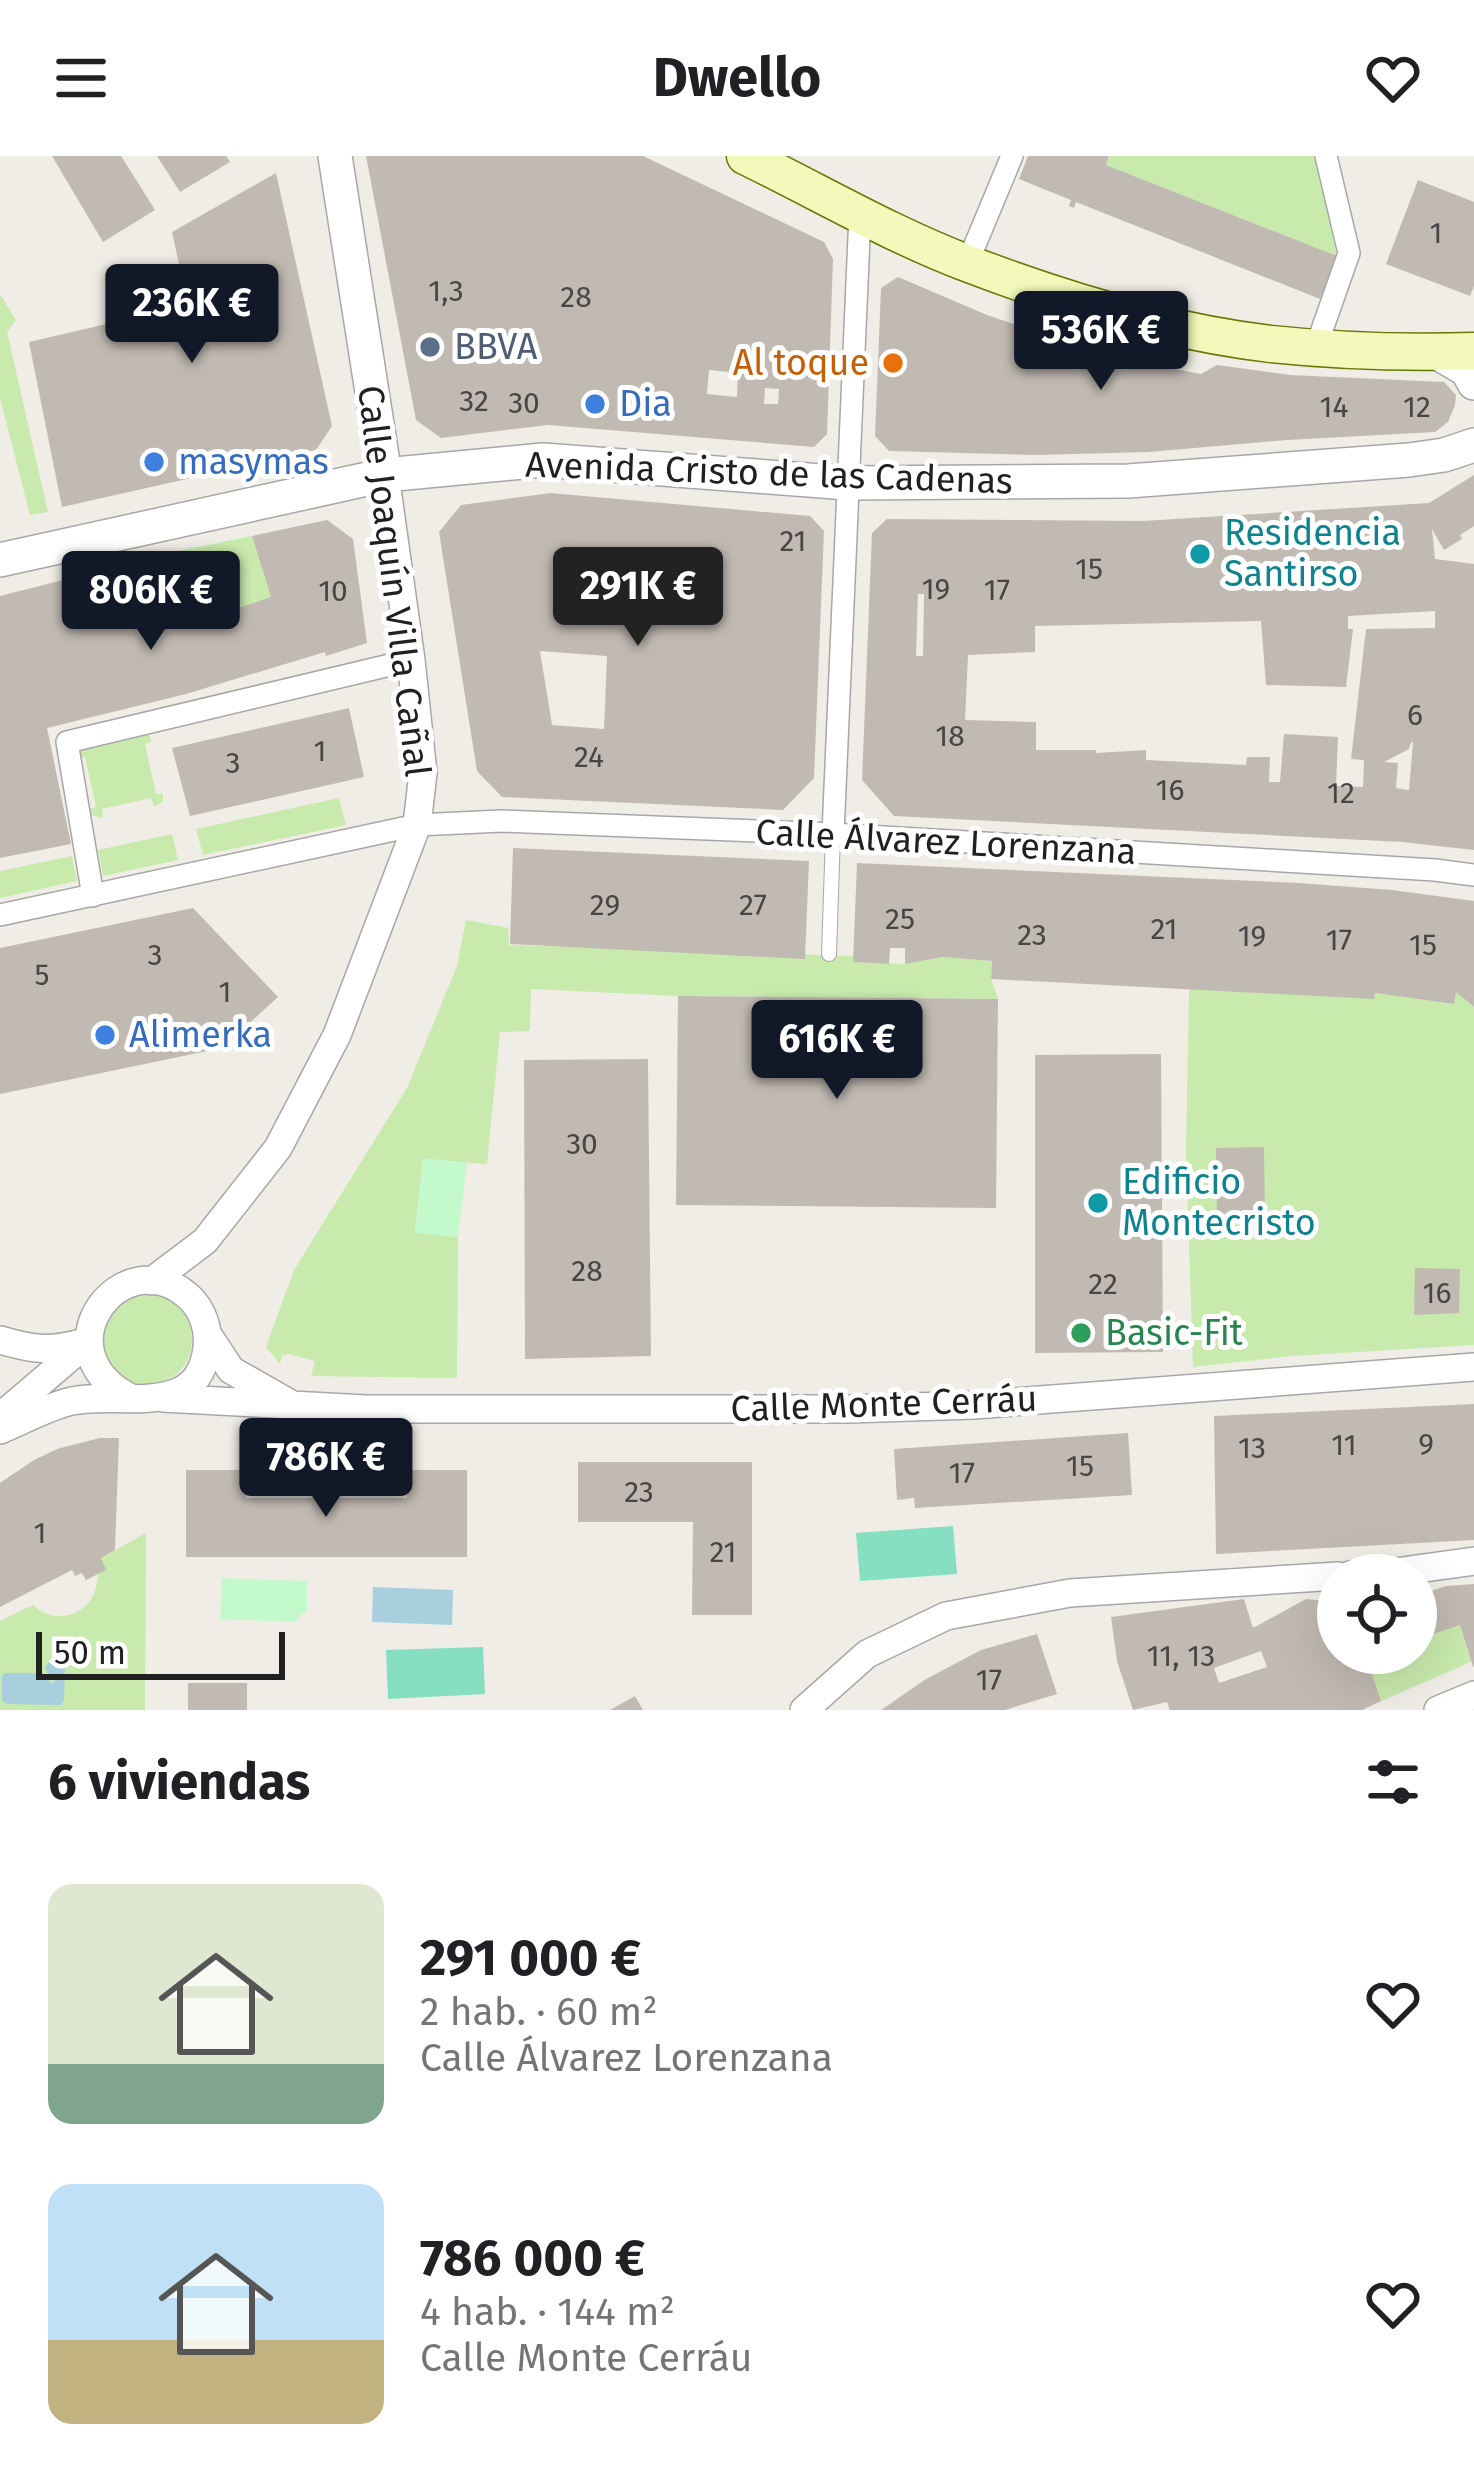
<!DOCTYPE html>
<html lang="es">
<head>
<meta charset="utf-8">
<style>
	body { margin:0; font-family:"Fira Sans",sans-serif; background:#f6f6f6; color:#202124; height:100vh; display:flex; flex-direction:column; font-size:45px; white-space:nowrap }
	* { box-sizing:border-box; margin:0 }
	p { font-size:39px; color:#757577 }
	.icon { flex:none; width:66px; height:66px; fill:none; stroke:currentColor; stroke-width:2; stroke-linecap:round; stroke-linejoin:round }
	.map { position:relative; height:1554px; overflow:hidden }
	.drawer { display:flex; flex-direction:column; background:#fff; flex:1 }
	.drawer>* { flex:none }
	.tools { position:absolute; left:1317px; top:1398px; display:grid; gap:24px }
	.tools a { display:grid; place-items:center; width:120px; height:120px; border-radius:50%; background:#fff; box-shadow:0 12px 48px #0002; font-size:60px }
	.scale { position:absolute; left:36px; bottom:30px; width:249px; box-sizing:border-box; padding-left:12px; border:6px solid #202020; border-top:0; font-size:33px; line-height:42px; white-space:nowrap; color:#202020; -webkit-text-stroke:9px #fff; paint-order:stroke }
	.price { position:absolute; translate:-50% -102px; padding:0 27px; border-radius:12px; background:#111827; color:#fff; font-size:39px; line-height:78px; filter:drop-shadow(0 3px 6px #0008) }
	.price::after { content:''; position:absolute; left:50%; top:72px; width:36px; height:27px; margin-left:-18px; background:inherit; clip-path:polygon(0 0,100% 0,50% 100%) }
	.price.active { background:#222; color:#fff }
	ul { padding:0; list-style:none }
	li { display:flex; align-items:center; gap:36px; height:300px; padding:0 48px }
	li span { display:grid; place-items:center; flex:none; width:336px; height:240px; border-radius:24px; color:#555 }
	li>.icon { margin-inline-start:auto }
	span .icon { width:144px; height:144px; fill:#fffc; stroke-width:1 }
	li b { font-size:51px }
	h2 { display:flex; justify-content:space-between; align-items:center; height:144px; padding:0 48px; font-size:51px }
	header { display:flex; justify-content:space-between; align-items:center; height:156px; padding:0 48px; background:#fff; font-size:54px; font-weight:700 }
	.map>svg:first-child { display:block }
</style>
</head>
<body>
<header><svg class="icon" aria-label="menu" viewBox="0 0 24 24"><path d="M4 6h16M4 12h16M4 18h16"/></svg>Dwello<svg class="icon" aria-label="heart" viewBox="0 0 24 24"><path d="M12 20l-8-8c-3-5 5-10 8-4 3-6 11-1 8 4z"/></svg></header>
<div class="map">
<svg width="1474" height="1554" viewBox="0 0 1474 1554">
	<rect width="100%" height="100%" fill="#f0ede6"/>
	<!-- grass -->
	<path fill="#c8eaad" d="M1109,0H1315L1337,100L1106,9Z
		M0,138L16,164L7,176L48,356L30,359L0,242Z
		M252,380L271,441L199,465L178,395Z
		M142,576L150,580L151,586L145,588L156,638H163V645L154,651L151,642L102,653L103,662L91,659L90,653L96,651L85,601L78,602L77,595L82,589Z
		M339,642L346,669L203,699L196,673Z
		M172,678L178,704L103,720L98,694Z
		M72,700L77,725L0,742V715Z
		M466,764L508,772L509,789L853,800L854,806L905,808L942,801L992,805L991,823L998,843L678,840L531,833L530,875L500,876L487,1008L423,1003L415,1076L458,1081L457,1222L311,1220L315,1205L289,1198L282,1199L280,1208L266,1191L294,1114L407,932L457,810Z
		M1189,833L1375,837L1454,848L1456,836L1474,851V1189L1292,1200L1193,1211L1186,992Z
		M102 1184a45 45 0 1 1 90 0a45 45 0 1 1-90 0Z
		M146,1377L145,1554H0V1465L33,1449C53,1469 88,1461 96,1432C98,1423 98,1412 101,1402Z
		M1460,1469L1471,1506L1381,1545L1365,1497H1416V1484Z"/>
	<!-- park -->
	<path fill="#c4f9cb" d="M423,1002L467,1007L458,1081L415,1077Z
		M222,1422L307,1425V1454L294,1466L220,1463Z"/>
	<!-- pitch -->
	<path fill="#85dfc0" d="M953,1370L957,1418L860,1425L856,1377Z
		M483,1491L485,1538L388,1543L386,1494Z"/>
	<!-- water -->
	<path fill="#a7cfde" d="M373,1431L453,1434L452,1469L372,1466Z
		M56,1503L65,1510L64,1544L61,1549L7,1548L2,1545V1520L5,1517H42L47,1520L49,1526L54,1527L56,1520L47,1517L45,1512L50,1504Z"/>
	<!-- building -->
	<path fill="#c1bab2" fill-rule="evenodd" d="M52,0H121L155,54L103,86Z
		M157,0H226L230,6L180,36Z
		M366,0H643L824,86L833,103L827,278L814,291L548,269L441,282L416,264ZM709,214L738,217L737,241L707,238ZM765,232L779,233L778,248H764Z
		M1028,0H1109L1106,9L1337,100L1320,143L1076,46L1074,52L1069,50L1071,44L1019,23Z
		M276,17L332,270L316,294L62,351L29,186L188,149L172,76Z
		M1418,24L1474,46V130L1470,140L1386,108Z
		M898,121L987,159L1043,178L1147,208L1201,218L1217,209L1290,219L1444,226L1456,239L1455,249L1448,266L1435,276L1287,284L1149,296L1036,299L889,295L875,280L881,132Z
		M1474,319V370L1460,379L1462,383L1444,394L1432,373L1435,403L1474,408V694L1402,686L894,660L862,624L872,377L887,363L1143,365L1429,347ZM918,438H924L923,500H916ZM1435,455V472L1366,473L1351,603L1364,604L1363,631L1336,630L1338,581L1284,578L1280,626H1269L1270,601H1247L1246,609L1146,604V594L1096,597V594H1036V566L965,564L968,499L1035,496V470L1261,465L1266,529L1346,531L1353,473H1348V460ZM1411,586H1413L1409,634L1396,632L1398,607L1384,606L1409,593Z
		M550,337L810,360L824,375L814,622L783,654L502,641L477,615L439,376L461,349ZM540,495L607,500L604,573L552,569Z
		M327,364L353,383L367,487L326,500L325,496L186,538L47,572L71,688L0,702V440L178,395L199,465L271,441L252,380Z
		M349,552L364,621L190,660L172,592Z
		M513,692L809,705L805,803L510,788Z
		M857,707L1299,727L1392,734L1474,745V851L1456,836L1454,848L1375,837L1374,843L991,823L992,805L942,801L905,808V792H890L889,808L853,806Z
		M193,752L278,841L222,892L0,938V792Z
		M678,840L998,843L996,1052L676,1049Z
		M1161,898L1163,1196L1035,1197V899Z
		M648,903L651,1200L525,1203L524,904Z
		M1264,991L1265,1063L1217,1064L1216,992Z
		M1415,1112L1460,1113L1459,1157L1414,1159Z
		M1474,1248V1384L1216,1398L1214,1260Z
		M1128,1277L1132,1339L915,1352L914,1342L897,1344L894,1293Z
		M100,1282H119L115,1394L101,1402L106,1414L86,1424L82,1417L75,1420L72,1414L0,1451V1327L34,1304L57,1293Z
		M578,1306H752V1459H692L693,1366H578Z
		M186,1314H246V1342H407L408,1314H467V1401H186Z
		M1474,1428V1511H1473L1460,1469L1416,1484V1440L1446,1430Z
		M1244,1443L1253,1472L1306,1443L1338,1446V1497H1365L1381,1545L1362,1554H1170L1167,1546L1133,1554L1117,1505L1111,1461ZM1261,1495L1267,1511L1219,1527L1214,1512Z
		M1037,1478L1057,1538L1005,1554H881L926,1523L981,1494Z
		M188,1527H247V1554H188Z
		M635,1540L643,1554H610Z"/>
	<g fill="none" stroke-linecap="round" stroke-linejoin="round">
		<!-- service casing -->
		<g stroke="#a7a7a7" stroke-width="16">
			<path id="service" d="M829,798L833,678"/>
		</g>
		<!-- pedestrian casing -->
		<g stroke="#a7a7a7" stroke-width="24">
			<path id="pedestrian" d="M967,108L1012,0
				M1316,191L1349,97L1326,0
				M833,678L860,58
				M93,740L67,586L411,504
				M0,759L417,669L501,665L833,678L1435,714L1474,719"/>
		</g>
		<!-- minor casing -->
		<g stroke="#a7a7a7" stroke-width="30">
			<path id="minor" d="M152,1125L205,1085L278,992L337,879L417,669L423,617L411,504L385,319
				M208,1179L231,1214L289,1247
				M0,1184C34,1194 50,1196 85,1186
				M163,1242L366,1253H848L974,1249L1474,1211
				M0,1261L89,1185
				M0,1274C22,1265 45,1252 68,1246C116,1233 198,1266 207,1192C209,1173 203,1154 189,1141C123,1082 38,1193 129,1241
				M1350,1419L1395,1416L1474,1405
				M804,1554L867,1498L946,1460L1070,1437L1338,1420
				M1438,1554L1474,1539"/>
		</g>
		<!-- tertiary casing -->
		<g stroke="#a7a7a7" stroke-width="36">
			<path id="tertiary" d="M335,0L385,319
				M1436,196L1467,214L1474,227
				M0,404L385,319L543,304L848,327L1128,325L1409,304L1444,299L1474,289"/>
		</g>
		<!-- secondary casing -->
		<g stroke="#667805" stroke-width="39">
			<path id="secondary" d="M745,0C819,36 892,79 969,108C1066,145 1169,176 1271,188C1338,195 1407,197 1474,195"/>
		</g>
		<!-- service -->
		<use href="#service" stroke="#fff" stroke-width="14"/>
		<!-- pedestrian -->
		<use href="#pedestrian" stroke="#fff" stroke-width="21"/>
		<!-- minor -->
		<use href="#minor" stroke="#fff" stroke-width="27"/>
		<!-- tertiary -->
		<use href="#tertiary" stroke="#fff" stroke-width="33"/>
		<!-- secondary -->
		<use href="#secondary" stroke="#f3f9bb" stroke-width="36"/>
	</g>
	<!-- markers -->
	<circle fill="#5c6f8a" stroke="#fff" stroke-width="4.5" cx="430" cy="191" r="12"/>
	<circle fill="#e8710a" stroke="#fff" stroke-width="4.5" cx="893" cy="207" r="12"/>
	<g fill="#3f7fe0" stroke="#fff" stroke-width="4.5">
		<circle cx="595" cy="248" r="12"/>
		<circle cx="154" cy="306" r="12"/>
		<circle cx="105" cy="879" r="12"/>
	</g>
	<g fill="#0f9aa8" stroke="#fff" stroke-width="4.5">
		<circle cx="1200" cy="398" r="12"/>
		<circle cx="1098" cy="1047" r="12"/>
	</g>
	<circle fill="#2e9e5b" stroke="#fff" stroke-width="4.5" cx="1081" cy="1177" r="12"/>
	<g text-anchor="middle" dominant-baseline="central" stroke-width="10" stroke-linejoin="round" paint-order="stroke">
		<!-- number labels -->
		<g font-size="30" fill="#484644">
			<text x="1436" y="77">1</text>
			<text x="446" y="135">1,3</text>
			<text x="576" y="141">28</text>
			<text x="474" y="245">32</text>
			<text x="524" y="247">30</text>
			<text x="1334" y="251">14</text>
			<text x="1417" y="251">12</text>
			<text x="793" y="385">21</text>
			<text x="1089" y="413">15</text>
			<text x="936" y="433">19</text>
			<text x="997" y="434">17</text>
			<text x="333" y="435">10</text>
			<text x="1415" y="559">6</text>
			<text x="950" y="580">18</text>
			<text x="320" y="595">1</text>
			<text x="589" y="601">24</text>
			<text x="233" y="607">3</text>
			<text x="1170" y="634">16</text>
			<text x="1341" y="637">12</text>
			<text x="605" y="749">29</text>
			<text x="753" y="749">27</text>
			<text x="900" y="763">25</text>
			<text x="1164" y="773">21</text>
			<text x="1032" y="779">23</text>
			<text x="1252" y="780">19</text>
			<text x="1339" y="784">17</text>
			<text x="1423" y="789">15</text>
			<text x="155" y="799">3</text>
			<text x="42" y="819">5</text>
			<text x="225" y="836">1</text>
			<text x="582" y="988">30</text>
			<text x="587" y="1115">28</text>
			<text x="1103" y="1128">22</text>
			<text x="1437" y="1137">16</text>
			<text x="1426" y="1288">9</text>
			<text x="1344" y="1289">11</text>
			<text x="1252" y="1292">13</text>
			<text x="1080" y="1310">15</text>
			<text x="962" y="1317">17</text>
			<text x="639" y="1336">23</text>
			<text x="40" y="1377">1</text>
			<text x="723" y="1396">21</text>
			<text x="1181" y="1500">11, 13</text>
			<text x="989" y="1524">17</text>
		</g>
		<!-- service labels -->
		<g font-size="36" fill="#4e5e75" stroke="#fff" text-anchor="start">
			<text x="454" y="191">BBVA</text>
		</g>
		<!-- food labels -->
		<g font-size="36" fill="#c56008" stroke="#fff" text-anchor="end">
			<text x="869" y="207">Al toque</text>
		</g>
		<!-- shop labels -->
		<g font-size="36" fill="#366cbe" stroke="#fff" text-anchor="start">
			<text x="619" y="248">Dia</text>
			<text x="178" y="306">masymas</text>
			<text x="129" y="879">Alimerka</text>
		</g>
		<!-- street labels -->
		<g font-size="36" fill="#202020" stroke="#fff">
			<text transform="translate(769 317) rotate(2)">Avenida Cristo de las Cadenas</text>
			<text transform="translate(394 425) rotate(83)">Calle Joaquín Villa Cañal</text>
			<text transform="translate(946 686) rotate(3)">Calle Álvarez Lorenzana</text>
			<text transform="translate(884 1248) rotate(-2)">Calle Monte Cerráu</text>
		</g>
		<!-- culture labels -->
		<g font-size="36" fill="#0d838f" stroke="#fff" text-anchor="start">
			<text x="1224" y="377">Residencia<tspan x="1224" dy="41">Santirso</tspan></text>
			<text x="1122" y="1026">Edificio<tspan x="1122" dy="41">Montecristo</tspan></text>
		</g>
		<!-- leisure labels -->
		<g font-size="36" fill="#27864d" stroke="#fff" text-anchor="start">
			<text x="1105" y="1177">Basic-Fit</text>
		</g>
	</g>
</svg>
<div class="tools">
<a><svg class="icon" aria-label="locate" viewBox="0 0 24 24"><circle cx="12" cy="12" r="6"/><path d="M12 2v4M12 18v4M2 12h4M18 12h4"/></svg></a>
</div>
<div class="scale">50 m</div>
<b class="price" style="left:192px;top:210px">236K €</b>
<b class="price" style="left:1101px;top:237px">536K €</b>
<b class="price active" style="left:638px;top:493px">291K €</b>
<b class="price" style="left:151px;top:497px">806K €</b>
<b class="price" style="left:837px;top:946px">616K €</b>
<b class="price" style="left:326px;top:1364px">786K €</b>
</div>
<section class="drawer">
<h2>6 viviendas<svg class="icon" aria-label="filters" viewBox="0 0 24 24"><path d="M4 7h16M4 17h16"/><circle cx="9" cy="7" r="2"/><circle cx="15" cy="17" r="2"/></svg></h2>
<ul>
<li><span style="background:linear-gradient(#dfe7d0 75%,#7fa58c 0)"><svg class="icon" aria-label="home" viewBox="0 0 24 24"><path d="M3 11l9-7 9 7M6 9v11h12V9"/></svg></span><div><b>291 000 €</b><p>2 hab. · 60 m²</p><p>Calle Álvarez Lorenzana</p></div><svg class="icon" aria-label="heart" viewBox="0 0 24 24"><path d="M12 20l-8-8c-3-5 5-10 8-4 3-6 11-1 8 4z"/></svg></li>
<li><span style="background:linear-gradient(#bfe0f5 65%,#c2b280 0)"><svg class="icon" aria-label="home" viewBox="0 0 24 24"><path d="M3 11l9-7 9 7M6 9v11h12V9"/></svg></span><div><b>786 000 €</b><p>4 hab. · 144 m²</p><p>Calle Monte Cerráu</p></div><svg class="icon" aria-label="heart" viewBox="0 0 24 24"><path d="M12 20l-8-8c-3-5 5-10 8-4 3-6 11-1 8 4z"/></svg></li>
</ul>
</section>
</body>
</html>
